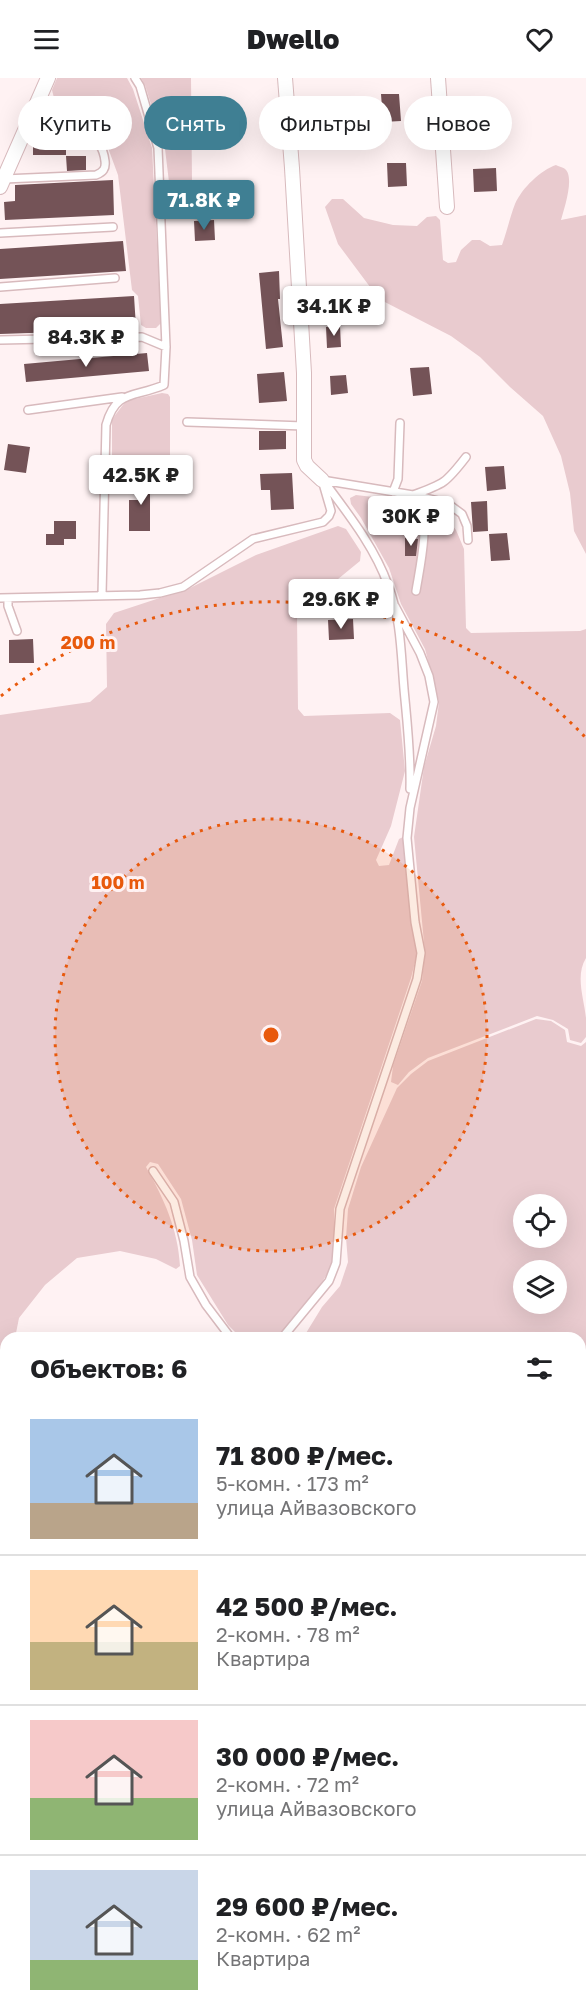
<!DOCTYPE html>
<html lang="ru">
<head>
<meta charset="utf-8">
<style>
	body { margin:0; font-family:"Golos Text",sans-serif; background:#f2f2f2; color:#202124; height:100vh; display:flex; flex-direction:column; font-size:22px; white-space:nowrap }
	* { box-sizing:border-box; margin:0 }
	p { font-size:20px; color:#757577 }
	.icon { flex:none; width:33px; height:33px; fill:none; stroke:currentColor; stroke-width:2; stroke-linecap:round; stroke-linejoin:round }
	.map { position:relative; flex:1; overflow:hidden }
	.drawer { position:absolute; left:0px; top:1254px; width:586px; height:684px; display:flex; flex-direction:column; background:#fff; border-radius:18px 18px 0 0; box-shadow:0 6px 24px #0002 }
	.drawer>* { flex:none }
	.top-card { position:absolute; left:18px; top:18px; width:550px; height:54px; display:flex; gap:12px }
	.buttons { position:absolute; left:513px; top:1116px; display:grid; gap:12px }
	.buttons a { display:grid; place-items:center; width:54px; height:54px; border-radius:50%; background:#fff; box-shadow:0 6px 24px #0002; font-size:30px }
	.price { position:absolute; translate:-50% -51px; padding:0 14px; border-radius:6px; background:#fff; color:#222; font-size:20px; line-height:39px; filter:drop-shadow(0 2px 3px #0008) }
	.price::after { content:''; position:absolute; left:50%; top:36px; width:18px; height:14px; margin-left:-9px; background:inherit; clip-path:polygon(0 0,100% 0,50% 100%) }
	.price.active { background:#3f7f93; color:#fff }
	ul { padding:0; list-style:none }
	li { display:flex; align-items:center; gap:18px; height:150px; padding:0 30px }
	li+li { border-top:2px solid #e0e0e0 }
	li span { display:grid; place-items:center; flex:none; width:168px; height:120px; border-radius:0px; color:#555 }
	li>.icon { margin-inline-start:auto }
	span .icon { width:72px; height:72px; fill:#fffc; stroke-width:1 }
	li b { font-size:26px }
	h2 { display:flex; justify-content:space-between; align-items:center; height:72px; padding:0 30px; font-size:26px }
	.pill { padding:0 21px; border-radius:27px; background:#fff; box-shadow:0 6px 24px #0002; font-size:21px; line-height:54px }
	.pill.active { background:#3f7f93; color:#fff }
	header { display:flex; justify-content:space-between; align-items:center; height:78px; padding:0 30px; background:#fff; font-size:27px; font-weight:800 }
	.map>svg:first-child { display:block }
</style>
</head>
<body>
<header><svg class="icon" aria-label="menu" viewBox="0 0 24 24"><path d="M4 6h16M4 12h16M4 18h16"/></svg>Dwello<svg class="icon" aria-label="heart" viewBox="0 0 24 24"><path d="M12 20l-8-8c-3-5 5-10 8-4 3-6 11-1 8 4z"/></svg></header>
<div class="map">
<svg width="586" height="1938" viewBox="0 0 586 1938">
	<rect width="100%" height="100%" fill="#fff2f3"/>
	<!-- green -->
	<path fill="#e9cbcf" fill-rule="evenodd" d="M57,0H127L133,11L152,70L161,245L156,250H146L141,247L138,218L132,212L118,97L104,59L98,50L95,31L91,25L54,20L52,12Z
		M141,0H191L192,103L188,107L173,108L169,104L165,71L145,7Z
		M556,87C558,88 564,90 565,91C575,99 564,131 561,142L586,137V476L574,453L570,415L561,378L543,338L510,309L480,279L451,258L379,221L338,166L325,129L332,121H343L364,140L393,147L417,148L427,139L436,138L440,142L443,182L448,185L456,184L461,172L472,162H480L490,168L502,167C507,153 510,139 515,126C522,110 541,92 556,87Z
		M162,315L168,316L170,319V378L167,383H116L112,379V342L116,336L126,323Z
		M356,417L390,421L441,433L456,452L464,471L466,550L471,555L580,553L586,551V880C575,898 584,920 586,940C586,946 586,953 586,959L581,965L570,962L568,951L553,942L537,938L428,980L409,994L398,1007L391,1004L393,988L422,903L425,875L414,759L424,689L436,648L439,624L425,571L401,526L389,490L361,440L351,426L350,420Z
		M338,448L346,451L361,474L360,483L299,533L297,537L298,631L304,638L390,635L400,642L405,693L391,748L376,782L379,788L389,787L399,761L403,759L405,760L411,840L417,876L411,900L334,1131V1185L312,1220L277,1260H241L228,1247L197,1197L192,1162L181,1121L158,1086L150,1084L146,1089C164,1121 178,1151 180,1188L176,1191L156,1181L120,1173L77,1180L45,1207L19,1240L15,1260H6V1407L0,1406V637L90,624L107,609L106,546L114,535L190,510L256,477Z
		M536,941L551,943L565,952L567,964L581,968L586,964V1575L581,1577L580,1260H303L322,1229L340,1208L348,1184L346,1160L348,1131L361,1089L397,1010L411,996L428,983ZM524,1126H556V1160H524ZM524,1192H556V1226H524Z
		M6,1481V1560L0,1526V1482Z
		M580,1658L586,1660V1862L581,1872Z
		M586,1905V1938H565L569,1932H580L581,1914Z
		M86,1932H545L541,1938H78Z"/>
	<!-- building -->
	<path fill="#745357" d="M381,16H399L401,43L383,44Z
		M322,20L323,46L301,47L300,21Z
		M44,32L91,33L90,48L41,49V38Z
		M463,32H486V46H483V60H466V48H463Z
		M66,60V77H33V62Z
		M66,78H86V92L67,93Z
		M387,85H406L407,108L388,109Z
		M496,90L497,113L474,114L473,91Z
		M113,102L114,137L5,142L4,124L15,123V107Z
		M214,142L215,162L195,163L194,143Z
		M123,163L126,193L0,201V171Z
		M279,193L280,221H278L283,269L266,271L259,195Z
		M134,218L136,249L97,252L96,242L59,244L60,254L0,256V226Z
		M340,248L341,269L327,270L326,249Z
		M147,275L149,293L26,304L24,286Z
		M429,289L432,316L413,318L410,290Z
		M284,294L287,323L259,325L257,296Z
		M346,297L348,315L331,317L330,298Z
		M259,353H286V371L259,372Z
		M8,366L30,369L26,395L4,392Z
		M504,388L506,411L487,413L485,389Z
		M139,394H150V453H129V422H138Z
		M292,395L294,431L271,432L270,412H261L260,396Z
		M487,423L488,453L473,454L471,424Z
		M54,443H76V461H64V467H46V456H54Z
		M507,455L510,482L491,483L489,456Z
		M405,460L418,461L416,478H405Z
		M353,541L354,561L329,562L328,542Z
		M33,561L34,585H9V562Z"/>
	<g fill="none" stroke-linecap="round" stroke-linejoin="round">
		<!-- lane casing -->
		<g stroke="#d8babd" stroke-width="10">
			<path id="lane" d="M4,101L96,97C103,94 106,91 105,83C101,47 65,55 37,55
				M0,155L113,149
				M0,209L115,200
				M0,262L142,259L166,269
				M28,332L122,319
				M187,344L304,348
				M322,402L413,417L447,425L462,436L467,448L468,462
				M326,406C349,437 375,470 388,507C401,540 401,576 404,611C407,644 411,677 410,711
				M393,414L398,401L400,345
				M413,417C444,406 446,405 466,379
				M416,513C421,483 429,449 420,420
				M102,517L106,347C116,311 134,320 164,307L166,269L158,70L140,8L135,0
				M0,520L140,517L160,515L183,509L253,461L323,444L329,438L331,433L322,402
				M8,521V528L17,553
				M153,1093L174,1124L184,1163L190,1199L206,1227L231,1260
				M282,1260L329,1203L336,1185L340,1131L417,901L421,875L415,844L407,760L410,730L434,624L429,598L420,575L395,528
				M0,1449L6,1446
				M580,1586L586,1584
				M0,1632L6,1650
				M0,1744L6,1742
				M369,1932L371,1938
				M288,1938L302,1932
				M514,1938L515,1932"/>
		</g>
		<!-- street casing -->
		<g stroke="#d8babd" stroke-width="16">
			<path id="street" d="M285,0L292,90L304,295V382L307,388L322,402
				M438,0L447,129
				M0,109L48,0"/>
		</g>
		<!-- lane -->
		<use href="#lane" stroke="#fff" stroke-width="7"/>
		<!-- street -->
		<use href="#street" stroke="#fff" stroke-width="14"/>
	</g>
	<!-- distance rings -->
	<circle cx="271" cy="957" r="216" fill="#e8590c" fill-opacity=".12"/>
	<g fill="none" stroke="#e8590c" stroke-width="3" stroke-dasharray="3 6">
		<circle cx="271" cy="957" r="216"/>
		<path d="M1 618A433 433 0 0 1 585 659"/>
	</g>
	<circle cx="271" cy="957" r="9" fill="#e8590c" stroke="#fff2f3" stroke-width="3"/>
	<g font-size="18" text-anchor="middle" font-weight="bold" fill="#e8590c" stroke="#fff2f3" stroke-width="6" stroke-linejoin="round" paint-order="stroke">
		<text x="88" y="571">200 m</text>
		<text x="118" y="811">100 m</text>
	</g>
</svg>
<div class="buttons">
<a><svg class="icon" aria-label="locate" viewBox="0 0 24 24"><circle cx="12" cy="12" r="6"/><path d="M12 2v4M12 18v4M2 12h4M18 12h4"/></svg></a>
<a><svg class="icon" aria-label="layers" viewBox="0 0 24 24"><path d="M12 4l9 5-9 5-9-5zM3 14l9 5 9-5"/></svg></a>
</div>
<b class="price active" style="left:204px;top:153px">71.8K ₽</b>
<b class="price" style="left:334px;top:259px">34.1K ₽</b>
<b class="price" style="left:86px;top:290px">84.3K ₽</b>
<b class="price" style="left:141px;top:428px">42.5K ₽</b>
<b class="price" style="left:411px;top:469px">30K ₽</b>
<b class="price" style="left:341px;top:552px">29.6K ₽</b>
<div class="top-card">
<a class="pill">Купить</a>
<a class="pill active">Снять</a>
<a class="pill">Фильтры</a>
<a class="pill">Новое</a>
</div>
<section class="drawer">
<h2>Объектов: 6<svg class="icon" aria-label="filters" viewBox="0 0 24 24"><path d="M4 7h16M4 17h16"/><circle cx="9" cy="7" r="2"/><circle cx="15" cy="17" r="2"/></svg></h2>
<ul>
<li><span style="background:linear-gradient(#a9c7e8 70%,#b9a48a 0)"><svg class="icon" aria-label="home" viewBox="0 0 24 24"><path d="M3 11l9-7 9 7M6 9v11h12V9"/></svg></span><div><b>71 800 ₽/мес.</b><p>5-комн. · 173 m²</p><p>улица Айвазовского</p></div></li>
<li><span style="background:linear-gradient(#ffd9b3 60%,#c2b280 0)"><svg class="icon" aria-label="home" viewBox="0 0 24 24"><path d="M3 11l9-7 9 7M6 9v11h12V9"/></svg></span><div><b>42 500 ₽/мес.</b><p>2-комн. · 78 m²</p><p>Квартира</p></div></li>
<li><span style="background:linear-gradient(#f6c9c9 65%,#8fb573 0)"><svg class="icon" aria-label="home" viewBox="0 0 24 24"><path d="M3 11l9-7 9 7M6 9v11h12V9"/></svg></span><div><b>30 000 ₽/мес.</b><p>2-комн. · 72 m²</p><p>улица Айвазовского</p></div></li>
<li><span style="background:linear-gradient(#c9d6e8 75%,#8fb573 0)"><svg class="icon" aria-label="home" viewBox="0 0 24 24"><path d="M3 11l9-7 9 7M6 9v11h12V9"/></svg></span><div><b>29 600 ₽/мес.</b><p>2-комн. · 62 m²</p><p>Квартира</p></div></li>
</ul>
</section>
</div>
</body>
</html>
